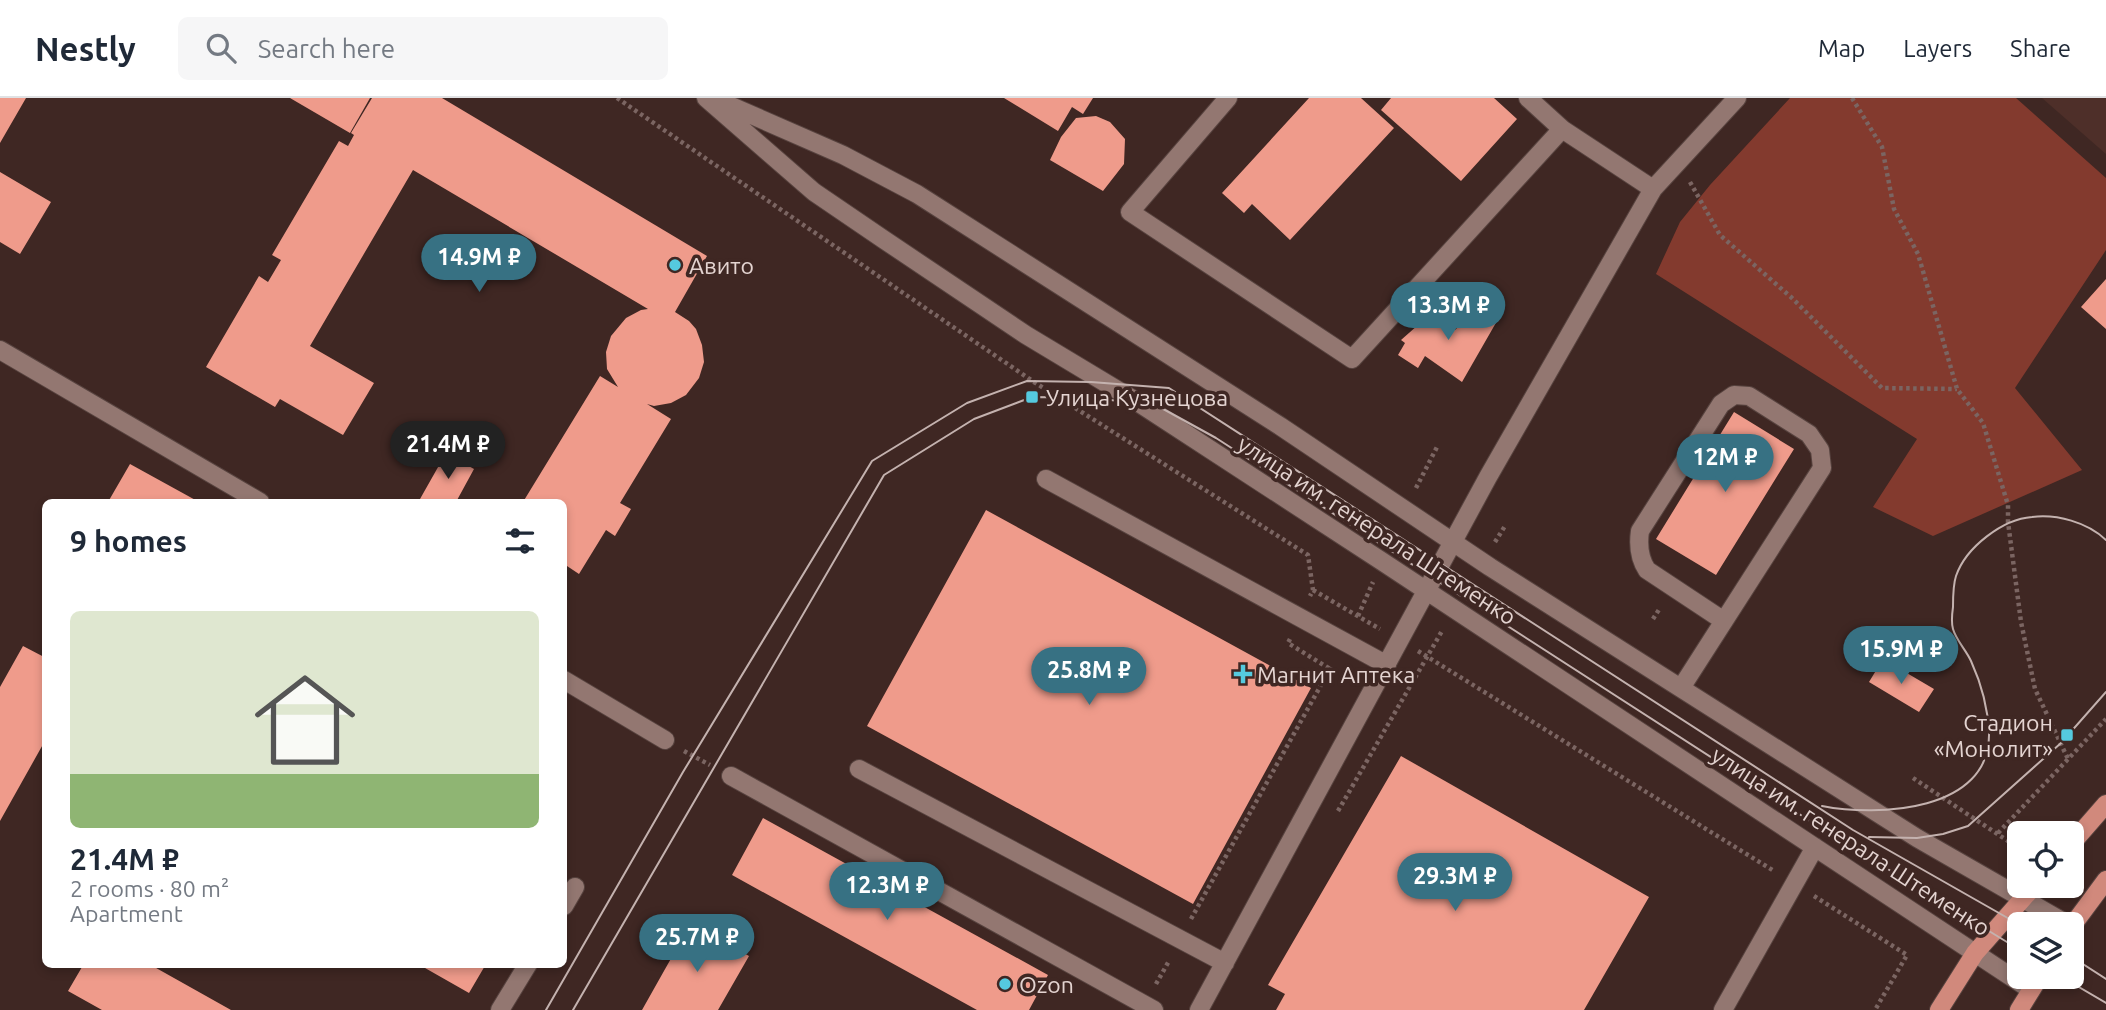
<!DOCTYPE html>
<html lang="en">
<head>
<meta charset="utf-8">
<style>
	body { margin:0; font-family:Ubuntu,sans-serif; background:#f6f6f7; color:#1f2937; height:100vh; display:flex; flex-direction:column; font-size:26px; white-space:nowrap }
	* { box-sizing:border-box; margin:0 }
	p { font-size:23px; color:#747a83 }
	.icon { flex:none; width:38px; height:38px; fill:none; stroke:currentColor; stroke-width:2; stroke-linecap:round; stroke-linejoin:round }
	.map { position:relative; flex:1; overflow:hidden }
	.panel { position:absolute; left:42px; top:401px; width:525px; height:469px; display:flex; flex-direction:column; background:#fff; border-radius:10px; box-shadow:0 4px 10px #0003 }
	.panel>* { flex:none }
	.buttons { position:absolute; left:2007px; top:723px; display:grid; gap:14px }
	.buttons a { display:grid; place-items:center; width:77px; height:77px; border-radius:10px; background:#fff; box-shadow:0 4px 10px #0003; font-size:35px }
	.price { position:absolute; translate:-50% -60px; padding:0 16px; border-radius:24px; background:#377183; color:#fff; font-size:23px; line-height:46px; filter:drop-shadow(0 2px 4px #0008) }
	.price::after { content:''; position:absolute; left:50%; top:42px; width:21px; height:16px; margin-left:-10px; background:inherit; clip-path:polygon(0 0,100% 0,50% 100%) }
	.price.selected { background:#222; color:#fff }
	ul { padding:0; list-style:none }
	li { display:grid; align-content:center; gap:14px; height:371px; padding:0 28px }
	li span { display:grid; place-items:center; height:217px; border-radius:10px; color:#555 }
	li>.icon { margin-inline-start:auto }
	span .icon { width:126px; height:126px; fill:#fffc; stroke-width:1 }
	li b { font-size:30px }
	h2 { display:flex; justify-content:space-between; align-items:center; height:84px; padding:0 28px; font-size:30px }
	header { display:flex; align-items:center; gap:42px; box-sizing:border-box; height:98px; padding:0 35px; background:#fff; border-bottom:2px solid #e0e1e3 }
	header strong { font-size:33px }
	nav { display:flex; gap:38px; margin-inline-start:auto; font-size:24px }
	.search { width:490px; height:63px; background:#f6f6f7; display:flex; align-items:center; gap:18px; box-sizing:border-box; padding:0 24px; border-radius:10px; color:#747a83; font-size:26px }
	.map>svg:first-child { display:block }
</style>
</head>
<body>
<header>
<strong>Nestly</strong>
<div class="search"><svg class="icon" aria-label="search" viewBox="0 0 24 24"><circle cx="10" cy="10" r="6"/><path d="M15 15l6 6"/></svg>Search here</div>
<nav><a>Map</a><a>Layers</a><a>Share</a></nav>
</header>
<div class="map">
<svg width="2106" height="912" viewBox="0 0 2106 912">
	<rect width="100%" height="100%" fill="#3f2723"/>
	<!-- built -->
	<path fill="#4e2f29" d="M2042,0H2106V56Z"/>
	<!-- forest -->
	<path fill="#833a2e" d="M1790,0H2016L2106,80V152L2015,290L2082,372L1933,438L1873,409L1917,341L1656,176L1680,124L1710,87Z"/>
	<!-- building -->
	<path fill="#ef9b8b" d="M0,0H26L0,45Z
		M290,0H370L350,35Z
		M372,0H442L707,158L675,214L689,223L696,231L702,247L704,264L699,280L686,297L671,305L654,308L647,306L671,321L620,405L631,411L615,438L606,432L579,476L564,466V404H523L600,278L618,289L607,271L606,254L611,238L626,220L641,212L648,211L413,72L310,248L374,285L343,337L280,301L275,309L206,269L259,178L268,184L281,162L272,157L339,43L348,48L354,37L351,35Z
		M1004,0H1093L1083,16L1072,9L1058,33Z
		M1309,0H1361L1394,30L1290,142L1252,106L1244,115L1222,95Z
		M1391,0H1494L1517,21L1461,83L1381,12Z
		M1096,18L1110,24L1125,41L1124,66L1103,93L1050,62L1061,39L1076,20Z
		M0,74L51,104L20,156L0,144Z
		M2106,181V231L2081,209Z
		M1478,209L1497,223L1462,284L1425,258L1418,270L1398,257L1405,245L1401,242L1435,212L1455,232Z
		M1734,314L1794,351L1716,477L1656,441Z
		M446,355L474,371L456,404H426L420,401Z
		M130,366L199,404H108Z
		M986,412L1311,590L1193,806L867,628Z
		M23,548L46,560V641L0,723V589Z
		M1883,561L1934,591L1919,614L1869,584Z
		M1401,658L1649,799L1584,912H1276L1285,896L1268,887Z
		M763,720L1048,877L1029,912H977L732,777Z
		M691,825L749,858L718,912H642Z
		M77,866H149L231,912H102L68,893L82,869Z
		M418,866H486L469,895Z"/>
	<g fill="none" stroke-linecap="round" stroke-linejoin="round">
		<!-- minor casing -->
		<g stroke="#57433f" stroke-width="20">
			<path id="minor" d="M706,0L814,94L883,141L1026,237L1139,305L1383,464L2031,892
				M1228,0L1130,114L1352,261L1562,31
				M1528,0L1562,31L1653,91
				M715,1L843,57L917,96L1280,328L1490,469L1917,740L2067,826
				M0,252L260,404
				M1046,381L1387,567
				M564,582L665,642
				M1681,590L1822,370L1820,352L1809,336L1749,298L1734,297L1721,306L1640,433C1638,447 1639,460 1647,472L1724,523
				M859,671L1225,865
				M731,678L1154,912
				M564,808L575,789
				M500,912L528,866
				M1199,912L1488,379L1653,91L1737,0
				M1723,912L1815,749"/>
		</g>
		<!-- major casing -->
		<g stroke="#57433f" stroke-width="20">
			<path id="major" d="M2072,745L2106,706
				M2072,828L2106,782
				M1939,912L1975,855L2034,788
				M2019,912L2040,878"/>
		</g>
		<!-- path -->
		<path stroke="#7b6562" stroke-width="4.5" stroke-dasharray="3.5 3.5" stroke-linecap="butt" d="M617,0L1034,284L1308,457L1313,492L1310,498
			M1852,0L1882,49L1894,111L1918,156L1957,291L1983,325L2008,407V424L2021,524L2035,591L2068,661
			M1690,84L1720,137L1792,200L1882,290L1957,291
			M1416,390L1437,349
			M1495,444L1505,428
			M1313,492L1380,531
			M1358,518L1373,484
			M1653,521L1660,510
			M1290,541L1288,545L1330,571
			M1418,553L1774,773
			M684,653L710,667
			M1913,680L2020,751
			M1338,713L1442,533
			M1998,735L2106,621
			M1814,798L1907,857L1875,912
			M1191,821L1331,569
			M1156,886L1169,863"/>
		<!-- minor -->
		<use href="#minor" stroke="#937771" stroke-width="18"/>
		<!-- major -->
		<use href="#major" stroke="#d1897c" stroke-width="18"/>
		<!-- tram -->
		<path stroke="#c4b2af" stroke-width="2" d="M1822,708C1877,719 1991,714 1989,635C1988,611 1981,585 1971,563C1966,552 1956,542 1953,531C1951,524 1952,516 1953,509C1953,500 1953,487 1956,478C1966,449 2003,421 2032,419C2057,416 2087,424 2106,442
			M1869,739L1917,740L1943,736L1968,728L2061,645L2106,594
			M2072,859L2106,881
			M2060,878L2106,905
			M546,912L683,674L872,363L967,305L1027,283L1091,284L1169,290L1853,732L2020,827
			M573,912L884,377L974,321L1032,299L1092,300L1156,307L1216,340L1824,732L2020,852"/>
	</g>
	<!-- markers -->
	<g fill="#55cadf" stroke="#3f2723" stroke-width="2.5">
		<circle cx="675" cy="167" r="7"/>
		<rect x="1025" y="292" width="14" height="14" rx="3.5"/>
		<path d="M1239.5 565.5h7v7h7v7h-7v7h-7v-7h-7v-7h7z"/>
		<rect x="2060" y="630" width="14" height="14" rx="3.5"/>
		<circle cx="1005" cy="886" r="7"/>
	</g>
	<g text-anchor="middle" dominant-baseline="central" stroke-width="7" stroke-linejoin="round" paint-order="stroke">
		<!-- poi labels -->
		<g font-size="23" fill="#e4d4d1" stroke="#3f2723" text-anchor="start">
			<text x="689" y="167">Авито</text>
			<text x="1046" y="299">Улица Кузнецова</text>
			<text x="1257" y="576">Магнит Аптека</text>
			<text x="2053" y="624" text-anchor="end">Стадион<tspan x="2053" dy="26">«Монолит»</tspan></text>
			<text x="1019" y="886">Ozon</text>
		</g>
		<!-- street labels -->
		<g font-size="23" fill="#e4d4d1" stroke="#3f2723">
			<text transform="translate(1377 432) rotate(33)">улица им. генерала Штеменко</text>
			<text transform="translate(1851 743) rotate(33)">улица им. генерала Штеменко</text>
		</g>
	</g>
</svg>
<div class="buttons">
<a><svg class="icon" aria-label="locate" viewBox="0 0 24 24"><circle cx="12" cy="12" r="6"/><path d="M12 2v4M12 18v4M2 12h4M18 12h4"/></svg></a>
<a><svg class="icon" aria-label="layers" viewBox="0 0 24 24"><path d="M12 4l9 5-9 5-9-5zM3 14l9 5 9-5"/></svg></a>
</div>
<b class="price" style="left:479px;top:196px">14.9M ₽</b>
<b class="price" style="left:1448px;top:244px">13.3M ₽</b>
<b class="price selected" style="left:448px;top:383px">21.4M ₽</b>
<b class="price" style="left:1725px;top:396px">12M ₽</b>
<b class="price" style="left:1901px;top:588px">15.9M ₽</b>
<b class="price" style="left:1089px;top:609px">25.8M ₽</b>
<b class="price" style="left:1455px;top:815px">29.3M ₽</b>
<b class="price" style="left:887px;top:824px">12.3M ₽</b>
<b class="price" style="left:697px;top:876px">25.7M ₽</b>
<section class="panel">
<h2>9 homes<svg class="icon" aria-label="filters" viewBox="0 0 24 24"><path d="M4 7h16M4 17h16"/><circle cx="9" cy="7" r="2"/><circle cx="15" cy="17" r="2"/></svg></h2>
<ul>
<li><span style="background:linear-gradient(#dfe7d0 75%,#8fb573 0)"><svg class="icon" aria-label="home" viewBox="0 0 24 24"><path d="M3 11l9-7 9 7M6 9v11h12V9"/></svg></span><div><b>21.4M ₽</b><p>2 rooms · 80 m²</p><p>Apartment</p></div></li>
</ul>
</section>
</div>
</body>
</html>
